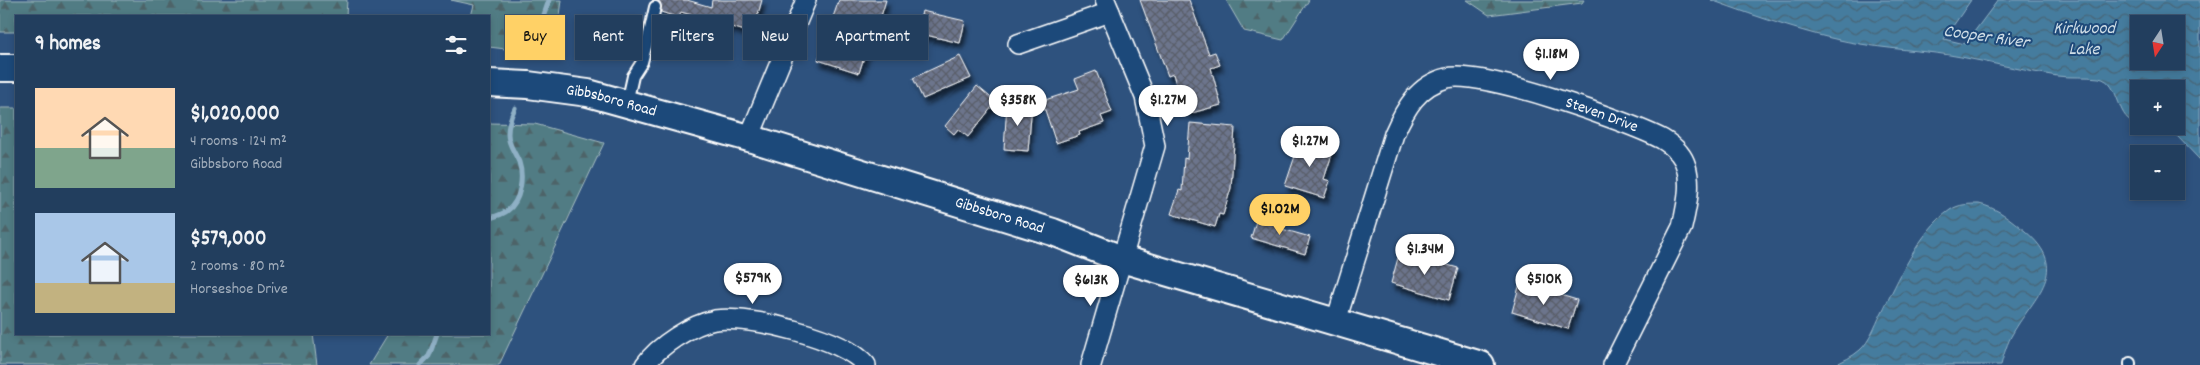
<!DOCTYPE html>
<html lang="en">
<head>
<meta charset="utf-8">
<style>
	body { margin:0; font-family:Dekko,sans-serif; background:#2a4564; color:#f1f3f6; height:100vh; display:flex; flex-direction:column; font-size:19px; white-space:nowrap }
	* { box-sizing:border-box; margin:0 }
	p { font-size:16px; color:#a2aebc }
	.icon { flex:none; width:28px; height:28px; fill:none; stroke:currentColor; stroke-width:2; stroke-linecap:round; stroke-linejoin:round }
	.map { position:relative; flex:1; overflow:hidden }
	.details { position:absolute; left:15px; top:15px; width:475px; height:320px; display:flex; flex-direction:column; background:#223e5e; border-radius:0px; box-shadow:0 2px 8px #0003,0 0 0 1px #3f5773 }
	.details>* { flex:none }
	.banner { position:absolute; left:505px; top:15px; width:475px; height:45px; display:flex; gap:10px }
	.needle { width:32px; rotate:192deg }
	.controls { position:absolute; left:2130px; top:15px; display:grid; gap:10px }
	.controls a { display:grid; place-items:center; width:55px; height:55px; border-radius:0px; background:#223e5e; box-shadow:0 2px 8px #0003,0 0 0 1px #3f5773; font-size:25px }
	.price { position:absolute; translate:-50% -42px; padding:0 11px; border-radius:18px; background:#fff; color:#222; font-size:16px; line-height:32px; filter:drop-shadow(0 1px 2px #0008) }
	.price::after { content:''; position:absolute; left:50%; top:30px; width:15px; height:11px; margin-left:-8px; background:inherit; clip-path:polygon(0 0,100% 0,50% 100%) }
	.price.current { background:#ffd166; color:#111 }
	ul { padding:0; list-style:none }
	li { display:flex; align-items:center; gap:15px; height:125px; padding:0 20px }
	li span { display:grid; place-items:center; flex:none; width:140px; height:100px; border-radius:0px; color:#555 }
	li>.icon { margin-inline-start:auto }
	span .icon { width:60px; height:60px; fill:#fffc; stroke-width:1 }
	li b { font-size:21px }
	h2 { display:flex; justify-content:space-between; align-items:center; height:60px; padding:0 20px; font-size:21px }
	.pill { padding:0 18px; border-radius:0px; background:#223e5e; box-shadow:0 2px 8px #0003,0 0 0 1px #3f5773; font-size:18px; line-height:45px }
	.pill.current { background:#ffd166; color:#111 }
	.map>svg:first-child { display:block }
</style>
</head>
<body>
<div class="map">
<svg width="2200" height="365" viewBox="0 0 2200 365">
	<defs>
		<pattern id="forest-firs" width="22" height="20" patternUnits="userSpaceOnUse" patternTransform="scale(1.25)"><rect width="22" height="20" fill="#517c84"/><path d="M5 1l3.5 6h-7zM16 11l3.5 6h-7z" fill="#4e6468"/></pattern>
		<pattern id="water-waves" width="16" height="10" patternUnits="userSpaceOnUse" patternTransform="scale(1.25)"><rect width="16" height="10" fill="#447c9e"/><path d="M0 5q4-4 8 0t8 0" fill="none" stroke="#486475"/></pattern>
		<pattern id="building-cross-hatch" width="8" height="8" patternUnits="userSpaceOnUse" patternTransform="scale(1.25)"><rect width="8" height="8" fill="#6c748c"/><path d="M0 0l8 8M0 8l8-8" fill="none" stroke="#5a5e69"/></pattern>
		<filter id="shadow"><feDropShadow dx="3" dy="5.5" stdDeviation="2.5" flood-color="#0009"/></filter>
	</defs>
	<rect width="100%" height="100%" fill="#2e527e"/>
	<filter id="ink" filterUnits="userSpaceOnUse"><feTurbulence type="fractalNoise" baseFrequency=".02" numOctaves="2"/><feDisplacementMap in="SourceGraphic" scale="10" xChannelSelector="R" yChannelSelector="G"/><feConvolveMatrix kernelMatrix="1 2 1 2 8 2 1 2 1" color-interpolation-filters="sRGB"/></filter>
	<g filter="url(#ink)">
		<!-- forest -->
		<path fill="url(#forest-firs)" stroke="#a8bec2" d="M0,0H347L346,16H16V32H0Z
			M451,0H562L555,55L489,47V16H471L474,5Z
			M1226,0H1309L1283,40L1244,31Z
			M1467,0H1584L1582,3L1489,15Z
			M0,108H16V334H313L317,365H0Z
			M489,123L535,124L604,143L499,365H369L388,334H489Z"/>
		<!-- water -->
		<path fill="url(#water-waves)" stroke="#8fb0c5" fill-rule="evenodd" d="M1711,0H1971L1944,39L1965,44L1998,0H2200V160L2177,136L2159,126H2176V89H2139V122C2115,124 2122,82 2099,78C2086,76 2071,78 2057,76C2025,71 1993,63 1961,57C1930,51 1898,50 1867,45C1817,38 1758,17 1711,0ZM2139,24H2176V61H2139Z
			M1979,204C1998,208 2010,219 2025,231C2072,270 2034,296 2013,333C2007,343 2004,354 2001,365H1834C1843,361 1852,357 1860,350C1870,341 1875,326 1881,314C1898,281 1919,231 1950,210C1959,204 1969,204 1979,204Z"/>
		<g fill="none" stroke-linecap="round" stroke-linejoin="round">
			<!-- stream -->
			<path stroke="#8fb0c5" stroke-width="5" d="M533,47L549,0
				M489,219C494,216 502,215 507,211C521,201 524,177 519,162C515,152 508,145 508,134C508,124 511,116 515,108
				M420,365L429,356L437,334"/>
		</g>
		<!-- building -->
		<path fill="url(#building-cross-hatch)" stroke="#fff" filter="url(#shadow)" d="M652,0H687L711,7L712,0H762L755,25L747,23L745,31L681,12L679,18L661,12L660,2Z
			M839,0H886L874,39L870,38L859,73L818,60Z
			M1140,0H1189L1209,54L1215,52L1220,65L1211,68L1221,105L1188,114L1185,104L1182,105L1173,74L1168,76Z
			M922,11L965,21L960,43L917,33Z
			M960,56L971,78L923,99L913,78Z
			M1096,71L1112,112L1101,116L1104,123L1079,132L1080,135L1056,143L1042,101L1079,89L1075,79Z
			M977,86L996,102L968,137L958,129L954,134L945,126Z
			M1007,104L1032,105L1028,151L1004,149Z
			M1190,123L1235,127L1231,188L1223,215L1219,214L1215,227L1171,214L1179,190L1182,191L1184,158L1187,159Z
			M1301,138L1334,148L1324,179L1330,181L1324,198L1285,186Z
			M1257,218L1283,226L1282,229L1310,237L1305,254L1251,238Z
			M1400,251L1458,268L1449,300L1391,283Z
			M1520,283L1577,300L1568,329L1512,312Z"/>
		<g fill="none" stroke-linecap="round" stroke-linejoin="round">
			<!-- lane casing -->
			<g stroke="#fff" stroke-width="14">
				<path id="lane" d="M627,103L633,76L642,62L647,43L655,7
					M2130,365V363"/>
			</g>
			<!-- street casing -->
			<g stroke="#fff" stroke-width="22">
				<g id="street">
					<path d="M1018,44L1110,12"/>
					<path d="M749,138L806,0"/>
					<path id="s1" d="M1336,321L1394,134C1405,109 1418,85 1447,78C1480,69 1627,121 1662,139C1667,142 1675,148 1679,153C1695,172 1687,206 1682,227L1613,365"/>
					<path d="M645,365C658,346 692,324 715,320C750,315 844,338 866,365"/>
					<path d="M1091,365L1155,146L1145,97L1105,0"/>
				</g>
			</g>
			<!-- secondary casing -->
			<g stroke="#fff" stroke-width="30">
				<g id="secondary">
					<path d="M0,68H16"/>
					<path id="s2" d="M489,83L528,85L588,93L749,138L1053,232L1122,259L1481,365"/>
				</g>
			</g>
			<!-- lane -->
			<use href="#lane" stroke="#1f4a7a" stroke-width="10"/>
			<!-- street -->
			<use href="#street" stroke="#1f4a7a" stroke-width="19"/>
			<!-- secondary -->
			<use href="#secondary" stroke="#1f4a7a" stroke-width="26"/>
		</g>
	</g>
	<g text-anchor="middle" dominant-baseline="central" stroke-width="4" stroke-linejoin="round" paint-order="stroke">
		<!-- street labels -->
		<g font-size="16" fill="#fff" stroke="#1f4a7a">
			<text stroke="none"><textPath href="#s2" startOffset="124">Gibbsboro Road</textPath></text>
			<text stroke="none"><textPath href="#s1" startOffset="436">Steven Drive</textPath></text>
			<text stroke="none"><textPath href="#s2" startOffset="529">Gibbsboro Road</textPath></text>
		</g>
		<!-- water labels -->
		<g font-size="18" font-style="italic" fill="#d0dee7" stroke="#1f4a7a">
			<text x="2084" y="29">Kirkwood<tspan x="2084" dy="21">Lake</tspan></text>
			<text transform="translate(1986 38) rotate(8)">Cooper River</text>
		</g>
	</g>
</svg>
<div class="controls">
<a><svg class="needle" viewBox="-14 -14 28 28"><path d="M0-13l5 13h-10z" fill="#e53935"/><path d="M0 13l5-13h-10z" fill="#a2aebc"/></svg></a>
<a>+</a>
<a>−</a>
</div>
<b class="price" style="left:1551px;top:81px">$1.18M</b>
<b class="price" style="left:1018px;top:127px">$358K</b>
<b class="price" style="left:1168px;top:127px">$1.27M</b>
<b class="price" style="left:1310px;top:168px">$1.27M</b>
<b class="price current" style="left:1280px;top:236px">$1.02M</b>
<b class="price" style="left:1425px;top:276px">$1.34M</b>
<b class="price" style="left:753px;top:305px">$579K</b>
<b class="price" style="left:1544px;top:306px">$510K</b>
<b class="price" style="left:1091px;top:307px">$613K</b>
<div class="banner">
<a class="pill current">Buy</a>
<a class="pill">Rent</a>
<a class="pill">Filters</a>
<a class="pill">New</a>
<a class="pill">Apartment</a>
</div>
<section class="details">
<h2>9 homes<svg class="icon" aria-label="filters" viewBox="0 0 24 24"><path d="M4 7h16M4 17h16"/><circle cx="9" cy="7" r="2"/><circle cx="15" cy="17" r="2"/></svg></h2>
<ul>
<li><span style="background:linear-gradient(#ffd9b3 60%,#7fa58c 0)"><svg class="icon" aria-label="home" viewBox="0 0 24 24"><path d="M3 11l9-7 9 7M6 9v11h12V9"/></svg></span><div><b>$1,020,000</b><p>4 rooms · 124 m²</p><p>Gibbsboro Road</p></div></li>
<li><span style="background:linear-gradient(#a9c7e8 70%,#c2b280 0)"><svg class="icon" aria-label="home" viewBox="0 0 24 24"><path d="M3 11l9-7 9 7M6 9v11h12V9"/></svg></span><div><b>$579,000</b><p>2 rooms · 80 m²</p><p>Horseshoe Drive</p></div></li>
</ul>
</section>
</div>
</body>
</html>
